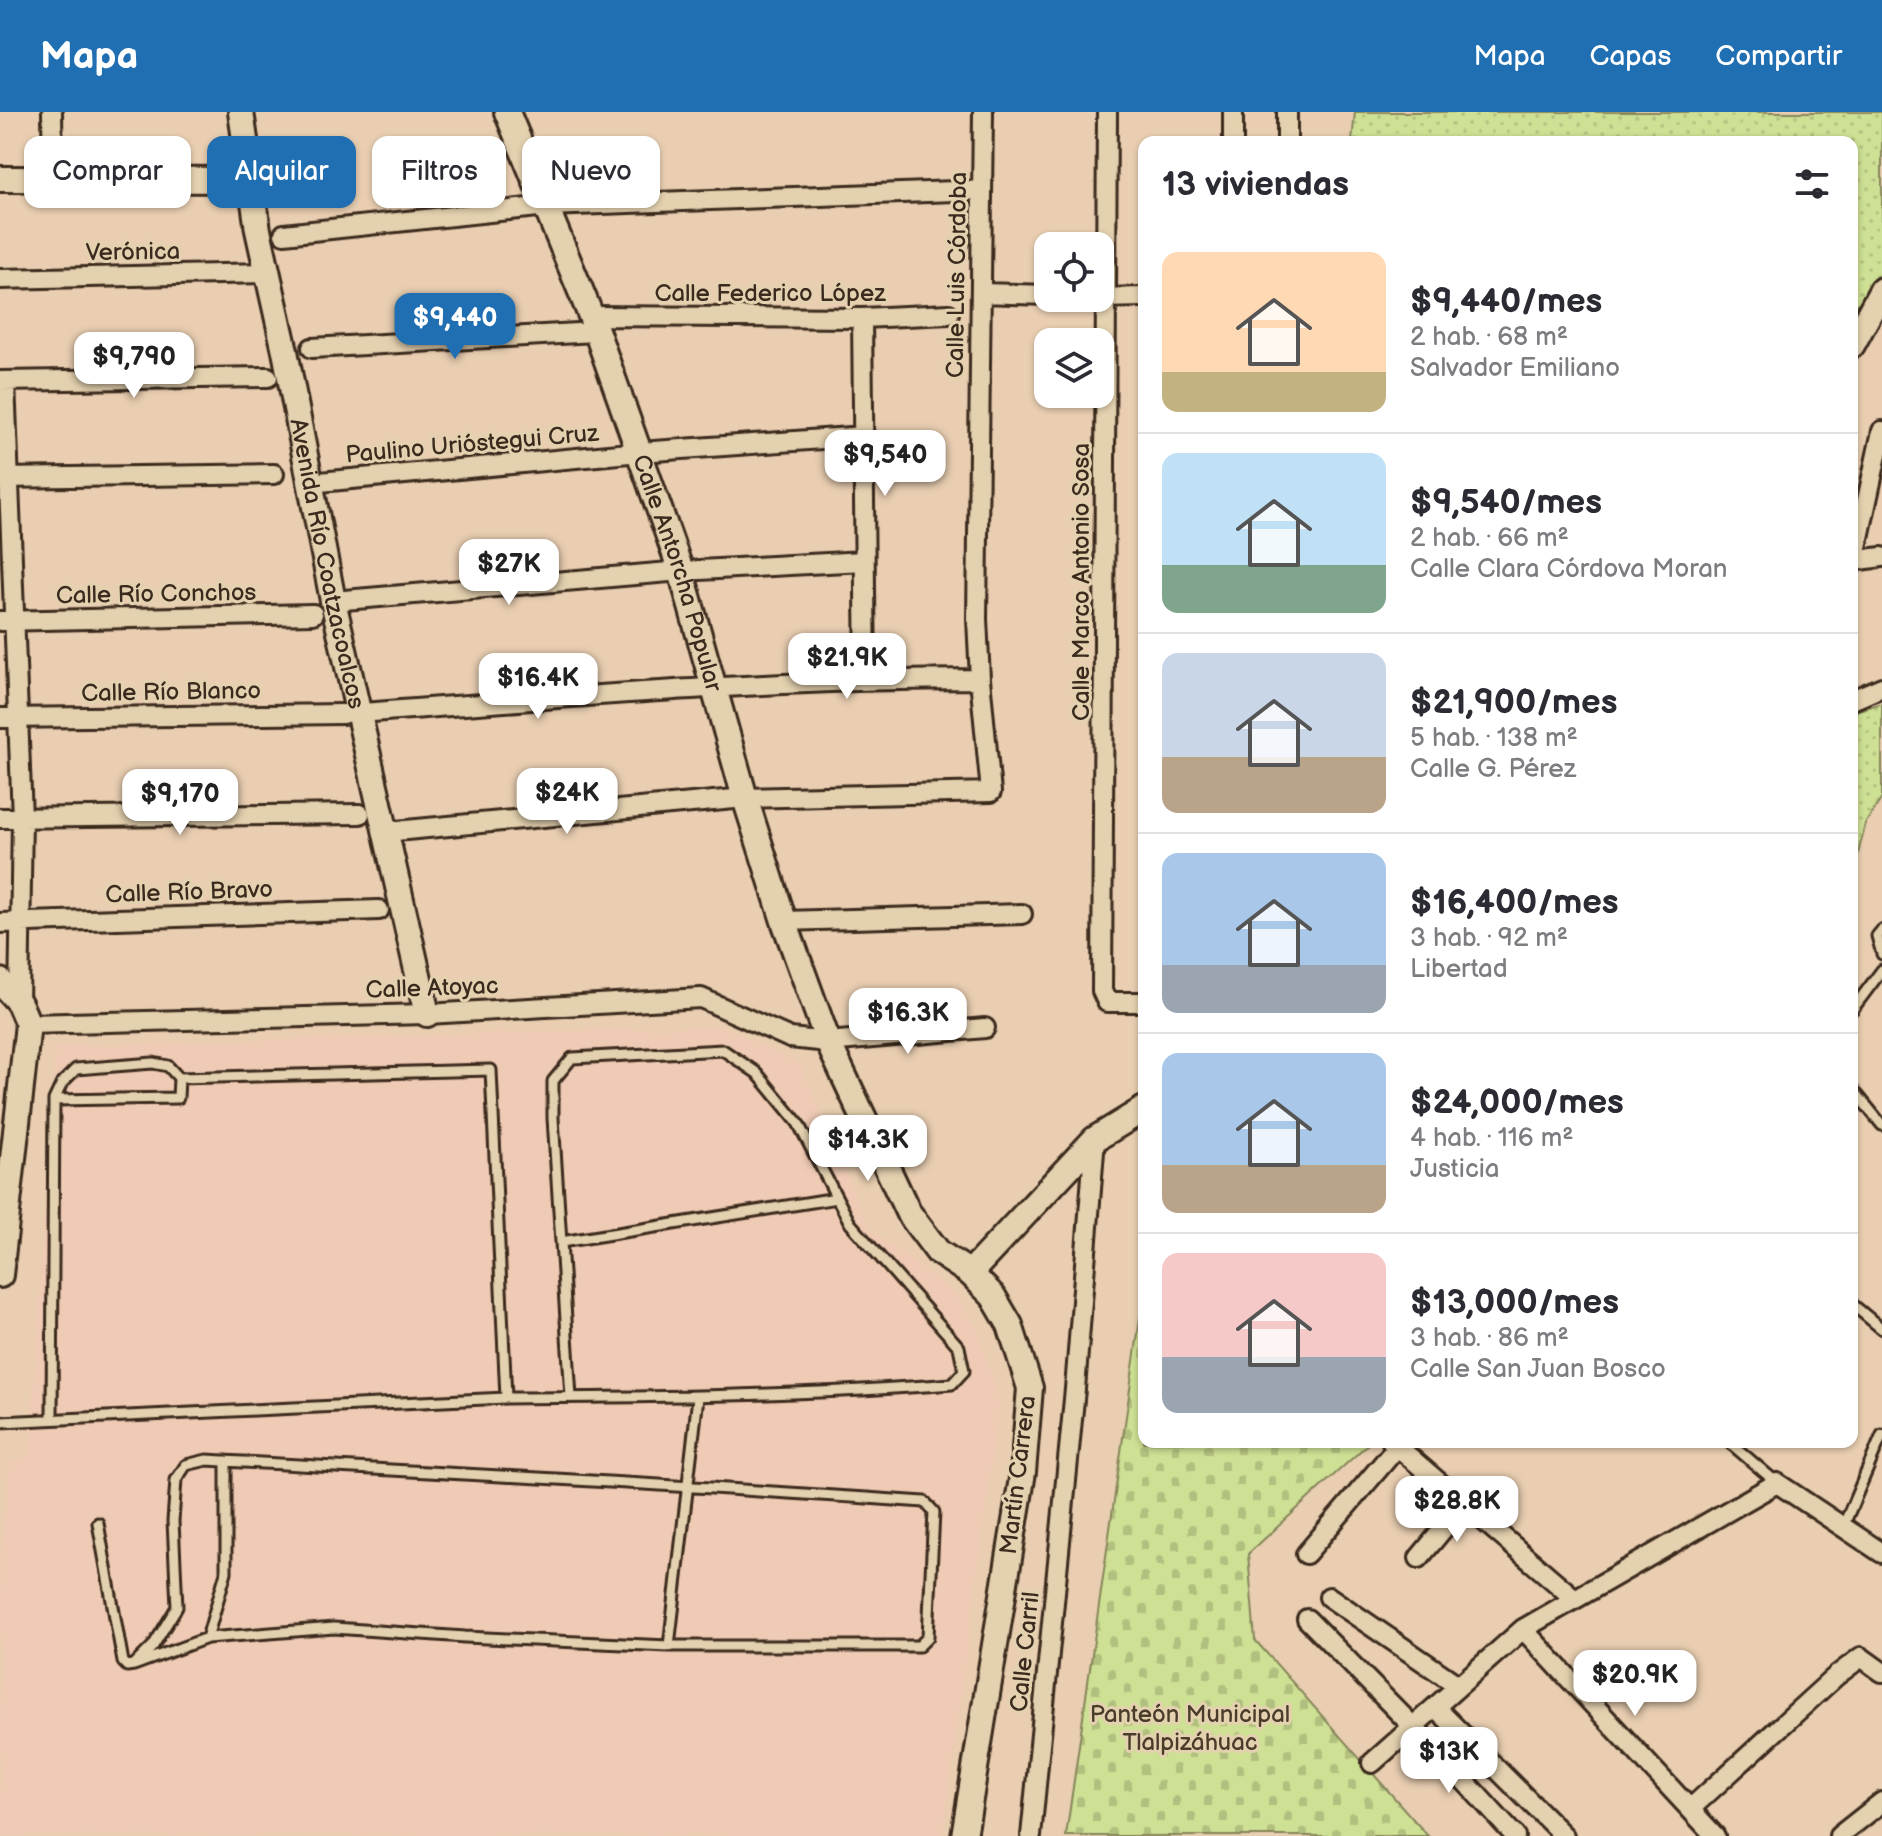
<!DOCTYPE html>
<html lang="es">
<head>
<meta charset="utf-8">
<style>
	body { margin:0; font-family:"Balsamiq Sans",sans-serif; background:#f7f7f7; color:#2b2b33; height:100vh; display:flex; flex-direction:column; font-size:30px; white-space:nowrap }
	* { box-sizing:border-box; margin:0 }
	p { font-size:26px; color:#7c7c81 }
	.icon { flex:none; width:44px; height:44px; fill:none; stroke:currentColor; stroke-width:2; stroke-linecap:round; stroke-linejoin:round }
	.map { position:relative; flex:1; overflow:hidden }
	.drawer { position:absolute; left:1138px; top:24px; width:720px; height:1312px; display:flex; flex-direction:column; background:#fff; border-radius:16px; box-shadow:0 2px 6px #0004 }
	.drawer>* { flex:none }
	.banner { position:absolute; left:24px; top:24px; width:760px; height:72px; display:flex; gap:16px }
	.buttons { position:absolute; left:1034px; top:120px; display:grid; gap:16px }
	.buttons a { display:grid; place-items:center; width:80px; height:80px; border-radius:16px; background:#fff; box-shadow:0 2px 6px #0004; font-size:40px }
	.price { position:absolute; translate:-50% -68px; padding:0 18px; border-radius:16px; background:#fff; color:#222; font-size:26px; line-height:52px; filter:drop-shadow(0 2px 4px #0008) }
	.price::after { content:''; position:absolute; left:50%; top:48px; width:24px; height:18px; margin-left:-12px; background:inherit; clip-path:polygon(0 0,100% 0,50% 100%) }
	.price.selected { background:#1f6fb2; color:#fff }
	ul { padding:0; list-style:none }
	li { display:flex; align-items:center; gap:24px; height:200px; padding:0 24px }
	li+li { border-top:2px solid #e1e1e2 }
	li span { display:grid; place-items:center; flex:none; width:224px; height:160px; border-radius:16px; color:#555 }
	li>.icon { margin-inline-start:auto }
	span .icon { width:96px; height:96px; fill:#fffc; stroke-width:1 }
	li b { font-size:34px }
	h2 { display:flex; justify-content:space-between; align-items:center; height:96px; padding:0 24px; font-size:34px }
	.pill { padding:0 28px; border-radius:16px; background:#fff; box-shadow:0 2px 6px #0004; font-size:28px; line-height:72px }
	.pill.selected { background:#1f6fb2; color:#fff }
	header { display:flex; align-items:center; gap:48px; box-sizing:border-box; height:112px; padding:0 40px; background:#1f6fb2; color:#fff }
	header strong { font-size:38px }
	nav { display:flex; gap:44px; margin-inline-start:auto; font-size:28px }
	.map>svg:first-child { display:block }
</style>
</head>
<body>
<header>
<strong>Mapa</strong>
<nav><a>Mapa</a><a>Capas</a><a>Compartir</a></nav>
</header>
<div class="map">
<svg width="1882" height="1724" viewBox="0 0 1882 1724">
	<defs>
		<pattern id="green-dots" width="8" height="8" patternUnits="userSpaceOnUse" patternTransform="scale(2)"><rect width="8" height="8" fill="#cee094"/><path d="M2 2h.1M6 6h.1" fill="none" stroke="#b2c07f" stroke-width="1.8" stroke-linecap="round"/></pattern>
		<pattern id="cemetery-stones" width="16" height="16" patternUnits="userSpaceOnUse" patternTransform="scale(2)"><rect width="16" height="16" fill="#cee094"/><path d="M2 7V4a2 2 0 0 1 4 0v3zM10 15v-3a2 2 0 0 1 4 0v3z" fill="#b2c07f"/></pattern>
	</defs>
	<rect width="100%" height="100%" fill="#e9ceb1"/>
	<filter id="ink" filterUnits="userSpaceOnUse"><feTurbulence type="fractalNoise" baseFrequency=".0125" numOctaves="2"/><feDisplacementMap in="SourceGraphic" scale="16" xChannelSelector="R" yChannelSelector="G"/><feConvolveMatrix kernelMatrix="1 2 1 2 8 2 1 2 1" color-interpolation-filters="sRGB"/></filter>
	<g filter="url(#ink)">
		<!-- built -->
		<path fill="#efcab4" d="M723,914L801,953L870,1117L957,1183L977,1215L1000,1289L943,1724H0V1449L10,1351L29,1343L55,934Z"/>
		<!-- green -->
		<path fill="url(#green-dots)" stroke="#848559" stroke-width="2" d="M1355,0H1882V182L1852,194V30H1352Z
			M1882,591V686L1865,712L1852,768V600Z"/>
		<!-- cemetery -->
		<path fill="url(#cemetery-stones)" stroke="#848559" stroke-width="2" d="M1144,1179V1330H1370L1248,1442L1255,1528L1428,1724H1066Z"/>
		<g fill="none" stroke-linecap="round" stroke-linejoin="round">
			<!-- lane casing -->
			<g stroke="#3b2a1e" stroke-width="15">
				<path id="lane" d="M1882,818L1877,824L1882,842
					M1852,898L1882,858
					M1852,976L1882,1013
					M561,1130L837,1086
					M1852,1192L1882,1217
					M506,1286C655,1285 803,1284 952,1272L964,1259L959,1235L850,1111L798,1011L757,961L723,938L572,946L553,969V1006L571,1285
					M52,1307L54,988L62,971L76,957L153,951L168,954L179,966L178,986L54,988
					M0,1310L506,1286L491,958L179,966
					M1729,1330L1777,1371
					M98,1411L123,1550L127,1554L134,1553L207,1526L334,1516L465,1525L669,1534H919L928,1525L934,1400L925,1390C686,1373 447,1361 207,1348L186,1353L176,1368L173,1409L177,1495L153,1534L134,1553
					M1843,1415L1882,1323
					M207,1526L226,1460V1349
					M669,1534L698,1285"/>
			</g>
			<!-- street casing -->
			<g stroke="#3b2a1e" stroke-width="24">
				<path id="street" d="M52,0L53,67
					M1107,0L1102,879L1107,890H1144
					M1233,0V30
					M1287,0V30
					M284,122L547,94L982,78
					M0,167L267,161
					M981,181L1048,183
					M1100,186L1144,185
					M591,204L862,206L949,202
					M862,206L866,567
					M312,236L595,220
					M0,269L268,265
					M5,269L22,706L19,891
					M0,366L274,362
					M309,371L640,340L864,324
					M1852,449L1882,445
					M1854,449L1882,319
					M333,489L681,459L864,449
					M0,509L313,502
					M1852,588L1882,575
					M359,601C566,586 772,567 980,567
					M0,606L343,602
					M0,706L360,702
					M385,720L745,686L991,680L980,567L977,507L983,0
					M784,809L1022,802
					M0,811L379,798
					M28,912L427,902L701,886L790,926L828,930L985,916
					M1392,1330L1575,1487
					M1306,1442L1397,1335
					M1419,1446L1464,1392
					M1329,1485L1459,1574
					M1307,1507L1437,1639L1515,1724
					M1523,1517L1715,1724
					M1435,1595L1564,1724
					M1372,1651L1523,1517L1777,1371L1882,1441
					M1690,1697L1836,1564L1861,1545L1882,1560
					M1031,1724L1075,1277L1095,1027
					M1839,1724L1882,1690"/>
			</g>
			<!-- secondary casing -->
			<g stroke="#3b2a1e" stroke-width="30">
				<g id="secondary">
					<path id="s1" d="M241,0L258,118L285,239L333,489L427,902"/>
					<path id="s2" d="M507,0L591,204L681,459L745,686L784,809L828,930L908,1100L938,1140L970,1161L993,1184L1010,1213L1030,1276L1023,1360L964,1724"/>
					<path d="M0,67L251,68"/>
					<path d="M1852,233L1882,178"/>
					<path d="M0,869L19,891L28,912L0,1163"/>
					<path d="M970,1161L1095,1027L1144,997"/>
				</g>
			</g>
			<!-- lane -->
			<use href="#lane" stroke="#e4d1af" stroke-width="9"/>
			<!-- street -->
			<use href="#street" stroke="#e4d1af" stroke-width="18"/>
			<!-- secondary -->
			<use href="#secondary" stroke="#e4d1af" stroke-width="24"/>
		</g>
	</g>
	<g text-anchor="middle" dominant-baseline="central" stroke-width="6" stroke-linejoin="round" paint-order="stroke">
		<!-- street labels -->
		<g font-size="24" fill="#3b2a1e" stroke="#e4d1af">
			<text transform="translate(133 140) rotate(-1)">Verónica</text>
			<text transform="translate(957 163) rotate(-89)">Calle Luis Córdoba</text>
			<text x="770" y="181">Calle Federico López</text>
			<text transform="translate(472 332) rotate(-5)">Paulino Urióstegui Cruz</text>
			<text stroke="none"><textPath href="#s1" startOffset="460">Avenida Río Coatzacoalcos</textPath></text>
			<text stroke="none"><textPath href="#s2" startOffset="492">Calle Antorcha Popular</textPath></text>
			<text transform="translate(1081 470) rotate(-90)">Calle Marco Antonio Sosa</text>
			<text transform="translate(156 482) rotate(-1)">Calle Río Conchos</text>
			<text transform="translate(171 580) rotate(-1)">Calle Río Blanco</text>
			<text transform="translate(189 780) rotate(-2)">Calle Río Bravo</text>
			<text transform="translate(432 876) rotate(-2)">Calle Atoyac</text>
			<text transform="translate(1018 1363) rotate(-83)">Martín Carrera</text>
			<text transform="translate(1025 1540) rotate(-84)">Calle Carril</text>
		</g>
		<!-- park labels -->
		<g font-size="24" fill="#4a3c2a" stroke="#e4d1af">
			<text x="1190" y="1602">Panteón Municipal<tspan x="1190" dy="28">Tlalpizáhuac</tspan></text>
		</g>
	</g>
</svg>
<div class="buttons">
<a><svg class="icon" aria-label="locate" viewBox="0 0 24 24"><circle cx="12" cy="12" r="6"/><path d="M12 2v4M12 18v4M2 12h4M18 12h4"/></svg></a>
<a><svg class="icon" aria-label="layers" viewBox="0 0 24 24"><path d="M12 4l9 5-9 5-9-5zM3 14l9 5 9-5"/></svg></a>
</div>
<b class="price selected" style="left:455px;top:249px">$9,440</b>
<b class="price" style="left:134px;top:288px">$9,790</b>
<b class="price" style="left:885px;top:386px">$9,540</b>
<b class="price" style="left:509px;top:495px">$27K</b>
<b class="price" style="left:847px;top:589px">$21.9K</b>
<b class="price" style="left:538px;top:609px">$16.4K</b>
<b class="price" style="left:567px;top:724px">$24K</b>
<b class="price" style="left:180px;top:725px">$9,170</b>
<b class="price" style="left:908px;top:944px">$16.3K</b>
<b class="price" style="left:868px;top:1071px">$14.3K</b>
<b class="price" style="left:1457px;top:1432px">$28.8K</b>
<b class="price" style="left:1635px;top:1606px">$20.9K</b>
<b class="price" style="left:1449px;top:1683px">$13K</b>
<div class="banner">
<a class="pill">Comprar</a>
<a class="pill selected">Alquilar</a>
<a class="pill">Filtros</a>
<a class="pill">Nuevo</a>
</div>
<section class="drawer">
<h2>13 viviendas<svg class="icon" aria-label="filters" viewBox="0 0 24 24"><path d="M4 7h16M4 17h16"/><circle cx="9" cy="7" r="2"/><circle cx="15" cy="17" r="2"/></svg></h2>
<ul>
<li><span style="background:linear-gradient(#ffd9b3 75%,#c2b280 0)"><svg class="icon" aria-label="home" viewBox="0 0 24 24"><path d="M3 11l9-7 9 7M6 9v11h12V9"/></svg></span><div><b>$9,440/mes</b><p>2 hab. · 68 m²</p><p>Salvador Emiliano</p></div></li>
<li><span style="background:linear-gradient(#bfe0f5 70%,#7fa58c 0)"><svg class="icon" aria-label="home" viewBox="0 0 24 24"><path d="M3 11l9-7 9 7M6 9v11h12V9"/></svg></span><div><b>$9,540/mes</b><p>2 hab. · 66 m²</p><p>Calle Clara Córdova Moran</p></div></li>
<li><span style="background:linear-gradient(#c9d6e8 65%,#b9a48a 0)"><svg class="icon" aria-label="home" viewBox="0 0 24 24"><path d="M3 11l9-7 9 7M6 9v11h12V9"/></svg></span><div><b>$21,900/mes</b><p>5 hab. · 138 m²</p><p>Calle G. Pérez</p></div></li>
<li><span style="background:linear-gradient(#a9c7e8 70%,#9aa5b1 0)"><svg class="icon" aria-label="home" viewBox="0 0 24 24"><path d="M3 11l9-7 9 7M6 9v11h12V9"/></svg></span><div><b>$16,400/mes</b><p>3 hab. · 92 m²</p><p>Libertad</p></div></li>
<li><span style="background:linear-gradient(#a9c7e8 70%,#b9a48a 0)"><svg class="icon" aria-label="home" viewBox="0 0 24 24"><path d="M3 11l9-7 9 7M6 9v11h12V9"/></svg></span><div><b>$24,000/mes</b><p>4 hab. · 116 m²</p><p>Justicia</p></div></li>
<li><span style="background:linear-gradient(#f6c9c9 65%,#9aa5b1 0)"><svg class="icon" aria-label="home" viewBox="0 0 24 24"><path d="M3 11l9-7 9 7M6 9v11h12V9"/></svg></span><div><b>$13,000/mes</b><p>3 hab. · 86 m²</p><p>Calle San Juan Bosco</p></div></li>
</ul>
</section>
</div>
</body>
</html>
